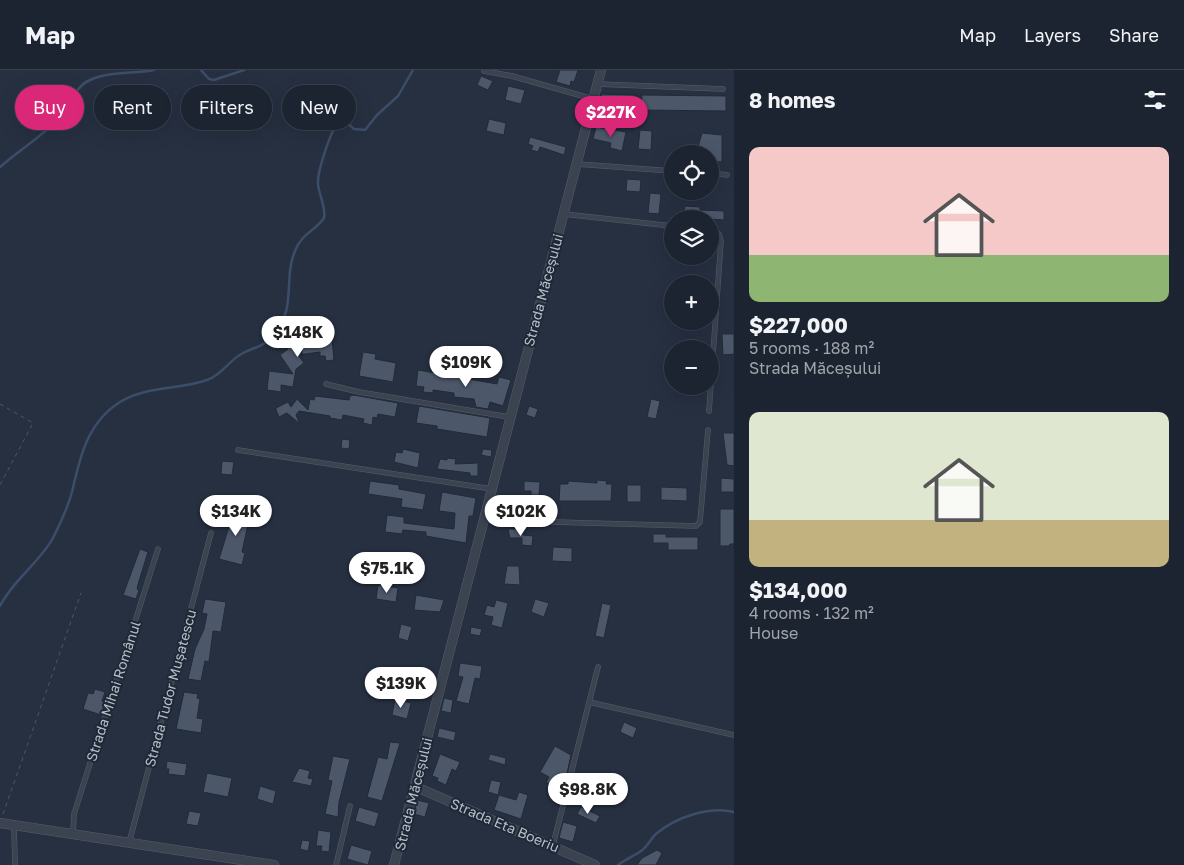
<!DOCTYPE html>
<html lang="en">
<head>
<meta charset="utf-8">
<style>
	body { margin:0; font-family:"Golos Text",sans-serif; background:#29303d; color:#f1f3f6; height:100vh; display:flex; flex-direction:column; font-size:19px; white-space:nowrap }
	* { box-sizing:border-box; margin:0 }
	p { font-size:16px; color:#a0a4ab }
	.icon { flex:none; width:28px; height:28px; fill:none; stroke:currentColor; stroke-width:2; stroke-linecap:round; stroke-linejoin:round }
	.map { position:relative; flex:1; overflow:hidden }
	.panel { display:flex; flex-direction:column; background:#1c2431; width:450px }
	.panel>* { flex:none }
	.hud { position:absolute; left:15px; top:15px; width:475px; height:45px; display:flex; gap:10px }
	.tools { position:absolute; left:664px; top:75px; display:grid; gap:10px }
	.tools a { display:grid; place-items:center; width:55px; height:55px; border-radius:50%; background:#1c2431; box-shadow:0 5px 20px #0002,0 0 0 1px #3a414d; font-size:25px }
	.price { position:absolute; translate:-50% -42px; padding:0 11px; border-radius:18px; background:#fff; color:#222; font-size:16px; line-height:32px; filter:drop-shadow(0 1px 2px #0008) }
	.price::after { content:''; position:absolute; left:50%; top:30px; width:15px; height:11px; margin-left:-8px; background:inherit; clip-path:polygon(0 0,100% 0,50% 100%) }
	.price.active { background:#db2777; color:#fff }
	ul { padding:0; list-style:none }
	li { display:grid; align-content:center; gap:10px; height:265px; padding:0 15px }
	li span { display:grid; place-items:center; height:155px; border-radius:10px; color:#555 }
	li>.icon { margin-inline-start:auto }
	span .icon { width:90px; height:90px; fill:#fffc; stroke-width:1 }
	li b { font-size:21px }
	h2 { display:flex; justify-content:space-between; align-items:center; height:60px; padding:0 15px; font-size:21px }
	.pill { padding:0 18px; border-radius:22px; background:#1c2431; box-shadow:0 5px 20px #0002,0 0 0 1px #3a414d; font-size:18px; line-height:45px }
	.pill.active { background:#db2777; color:#fff }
	header { display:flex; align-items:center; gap:30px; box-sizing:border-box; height:70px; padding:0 25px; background:#1c2431; border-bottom:1px solid #3a414d }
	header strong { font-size:24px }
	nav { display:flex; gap:28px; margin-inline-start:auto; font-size:18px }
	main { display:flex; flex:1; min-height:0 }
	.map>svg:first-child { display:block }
</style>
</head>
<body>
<header>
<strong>Map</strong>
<nav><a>Map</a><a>Layers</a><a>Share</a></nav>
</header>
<main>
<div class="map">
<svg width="734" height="795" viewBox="0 0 734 795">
	<rect width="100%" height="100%" fill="#263041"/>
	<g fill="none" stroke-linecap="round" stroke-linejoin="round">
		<!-- stream -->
		<path stroke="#3c4d69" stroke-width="2.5" d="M201,0L209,9L214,10L244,0
			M0,97C20,79 54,59 69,36C75,25 77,16 90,10C109,1 134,4 154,0
			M0,536C14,509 39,493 53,468C60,454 68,437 72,422C80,387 87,353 120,332C145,316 179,320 207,310C222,305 229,290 243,283C257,276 262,278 274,264C297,238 283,209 295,181C302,163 314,162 324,148C326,137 319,125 318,114C317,102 331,59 339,52L345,51L354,59L365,60L377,45L398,26L413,0
			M618,795C626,789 634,786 641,781C648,776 651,768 657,763C677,747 709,736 734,742"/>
	</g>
	<!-- building -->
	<path fill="#4c576a" stroke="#212a38" d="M560,0H578L574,12L571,11L570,16L556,12Z
		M481,6L493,11L488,20L477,15Z
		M508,16L525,20L521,34L505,30Z
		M601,24L635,25L631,40L601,39Z
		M642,25L726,26V41L641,40Z
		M489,49L506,53L504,65L486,61Z
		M596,57L626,62L622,81L610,78L611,73L593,69Z
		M640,60L652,61L651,80L638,79Z
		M702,63L722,65V92L710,91L711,84H701V77H698Z
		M530,67L566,77L564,85L540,77L538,82L531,80L533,76L528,74Z
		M627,109L641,110L640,122L626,121Z
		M650,123L661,124L659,144L648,143Z
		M685,136L700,137V140L724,141V150L683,147Z
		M283,261L302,284L299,262L312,261L314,271L332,269L334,290L326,291L325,286H320V282L298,285L304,293L296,299L293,317L281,315V322L267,320L269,301L293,304L280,285L288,279L277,265Z
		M722,264H734V284L723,285Z
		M363,282L376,284L375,289L396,293L393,312L359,306Z
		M418,300L497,314L499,307L511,310L503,336L490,332L488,339L476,337L474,329L454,327V323L433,320V323L423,322L424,317L416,316Z
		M354,325L398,333L395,347L378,344L377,348L373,347L372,355L363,353L364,349L343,345L342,350L330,348V346L299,341L296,345L300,354L287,343L279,347L276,340V338L288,332L291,337L297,329L308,340L310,329L314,330L315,326L349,330L350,326Z
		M651,329L660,331L656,349L647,347Z
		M419,336L490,348L487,367L437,359V356L416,353Z
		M529,336L538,339L535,348L526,345Z
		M723,363H734V396L727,395Z
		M342,369L350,370L349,379L341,378Z
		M403,379L420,383L418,398L394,392L396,382L402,383Z
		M483,379L492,380L491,387L481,385Z
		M447,388L456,389L455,394L478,393V406H470V403L437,399L440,389L447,390Z
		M222,391L234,392L232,405L221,404Z
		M721,408L734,409V422H721Z
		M597,410L607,411L606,414H612L611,431H559L560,414H568V411L597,413Z
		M370,411L399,415V419L426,424L423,440L401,437L402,429L368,424Z
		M524,411L540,412L539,425H531V421H524Z
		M627,415H641V432H627Z
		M661,417L687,418V431L661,430Z
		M442,422L476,428L473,446H469L466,473L426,466V462L403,460L402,464L385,462L387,445L404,447V453L454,459L455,443L439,441Z
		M235,437L251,440L242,482L245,483L242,495L219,489Z
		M720,439H734V474H730L729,476H720Z
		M508,459H523V465L533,466L532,476L522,475V468H510Z
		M653,464H666V467H698V480H668V473H653Z
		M553,477L572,478V492L552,491Z
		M140,479L148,482L139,511L137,519L139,520L136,529L123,525Z
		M507,496H519L520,515L504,514Z
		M378,515L398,518L396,532L376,529Z
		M416,525L444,530L440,542L414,540Z
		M205,529L226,532L221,562L213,561L209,592L205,591L201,611L188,609L195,579L204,559L207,544L202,543Z
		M535,529L549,533L544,547L531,542Z
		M496,530L508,533L502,558L491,555L493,547L484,545L487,535L494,537Z
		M602,533L611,535L604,568L595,566Z
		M401,554L412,557L408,571L398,568Z
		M471,557L482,559L480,566L470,564Z
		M460,593L482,596L480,609L475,608L469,634L456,631L463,607L458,606Z
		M95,619L105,622L102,631L105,632L101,645L83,639L88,623L93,624Z
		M184,622L198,624L197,628L200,629L197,648L203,649L201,663L176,659Z
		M444,628L453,630L451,643L441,641Z
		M395,629L411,633L407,649L392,645Z
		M624,652L637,658L633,668L620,662Z
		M439,658L456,662L454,671L437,667Z
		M390,672L400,673L382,731L367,727L378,687L387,689Z
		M555,676L571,685L566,708L561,717L555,713L553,716L546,712L549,707L540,702Z
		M440,684L460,692L456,701L452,699L446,715L437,711L438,708L432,706Z
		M490,684L506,688L505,695L488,690Z
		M333,686L350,689L339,732L338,747L325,744L332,711L328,710Z
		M167,691L187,694L185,706L168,704L169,699H166Z
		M299,698L310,701L308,708L313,709L311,716L292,712Z
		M207,703L232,708L228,727L203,722Z
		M491,710L501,712L498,725L488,722Z
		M260,716L276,721L273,734L257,729Z
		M519,722L528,725L521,749L494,740L499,725L516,730Z
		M417,730L429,733L425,747L414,744Z
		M359,737L379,743L375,757L355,751Z
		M581,737L600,746L596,753L577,744Z
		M189,741L201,743L198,756L186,754Z
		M563,752L577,756L573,772L559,768Z
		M318,760L331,762L329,782L321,781L322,776H316Z
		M302,770L310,771L308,781L300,779Z
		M351,775L372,781L368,795L347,789Z
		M657,780L662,783L656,795H637L642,788Z"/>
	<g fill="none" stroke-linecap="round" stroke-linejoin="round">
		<!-- lane casing -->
		<g stroke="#555e6b" stroke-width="5.5">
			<path id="lane" d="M484,1L512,6L593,29
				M597,14L723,19
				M577,94L672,101
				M710,103L727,105
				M564,144L672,156
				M326,314L359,322L509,347
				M709,341L721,171L719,164L710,160
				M238,380L492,419
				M484,450L696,456L700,452L708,360
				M589,632L734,665
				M14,755L15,795
				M73,764L74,744L158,479
				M129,773L211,463
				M553,775L598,597
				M336,795L350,736"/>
		</g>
		<!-- street casing -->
		<g stroke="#555e6b" stroke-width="10">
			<path id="street" d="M414,716L595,795
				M0,753L274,795
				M394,795L601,0"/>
		</g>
		<!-- path -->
		<path stroke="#475b5f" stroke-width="1" stroke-dasharray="4 4" stroke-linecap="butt" d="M0,334L33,353L0,415
			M3,744L81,523"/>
		<!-- lane -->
		<use href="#lane" stroke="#3b4351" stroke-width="4.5"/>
		<!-- street -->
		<use href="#street" stroke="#3b4351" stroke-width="9"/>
	</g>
	<g text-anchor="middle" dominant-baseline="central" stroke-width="4" stroke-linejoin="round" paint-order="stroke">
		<!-- street labels -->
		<g font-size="14" fill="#b7becb" stroke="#1f2836">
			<text transform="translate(543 220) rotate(-75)">Strada Măceșului</text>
			<text transform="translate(170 618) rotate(-75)">Strada Tudor Mușatescu</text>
			<text transform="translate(113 621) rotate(-72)">Strada Mihai Românul</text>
			<text transform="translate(413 724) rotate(-76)">Strada Măceșului</text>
			<text transform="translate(505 755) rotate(23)">Strada Eta Boeriu</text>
		</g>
	</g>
</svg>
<div class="tools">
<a><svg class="icon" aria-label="locate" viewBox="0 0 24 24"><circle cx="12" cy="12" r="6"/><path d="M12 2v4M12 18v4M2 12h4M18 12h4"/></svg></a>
<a><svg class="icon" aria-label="layers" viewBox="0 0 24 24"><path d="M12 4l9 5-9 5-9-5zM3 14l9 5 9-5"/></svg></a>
<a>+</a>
<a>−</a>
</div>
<b class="price active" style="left:611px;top:68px">$227K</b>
<b class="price" style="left:298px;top:288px">$148K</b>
<b class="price" style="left:466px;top:318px">$109K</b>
<b class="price" style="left:236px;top:467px">$134K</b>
<b class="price" style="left:521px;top:467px">$102K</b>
<b class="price" style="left:387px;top:524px">$75.1K</b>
<b class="price" style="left:401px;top:639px">$139K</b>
<b class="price" style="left:588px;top:745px">$98.8K</b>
<div class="hud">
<a class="pill active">Buy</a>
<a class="pill">Rent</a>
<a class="pill">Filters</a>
<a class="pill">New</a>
</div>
</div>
<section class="panel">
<h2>8 homes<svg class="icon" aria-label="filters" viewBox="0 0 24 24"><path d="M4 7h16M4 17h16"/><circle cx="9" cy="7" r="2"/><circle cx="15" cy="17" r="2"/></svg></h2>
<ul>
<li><span style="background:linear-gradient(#f6c9c9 70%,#8fb573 0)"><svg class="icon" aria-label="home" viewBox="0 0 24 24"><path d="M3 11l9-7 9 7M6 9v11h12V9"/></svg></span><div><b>$227,000</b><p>5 rooms · 188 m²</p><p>Strada Măceșului</p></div></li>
<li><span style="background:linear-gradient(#dfe7d0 70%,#c2b280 0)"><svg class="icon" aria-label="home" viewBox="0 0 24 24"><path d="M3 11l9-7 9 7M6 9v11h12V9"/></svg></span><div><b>$134,000</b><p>4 rooms · 132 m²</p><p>House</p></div></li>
</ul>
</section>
</main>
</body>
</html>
